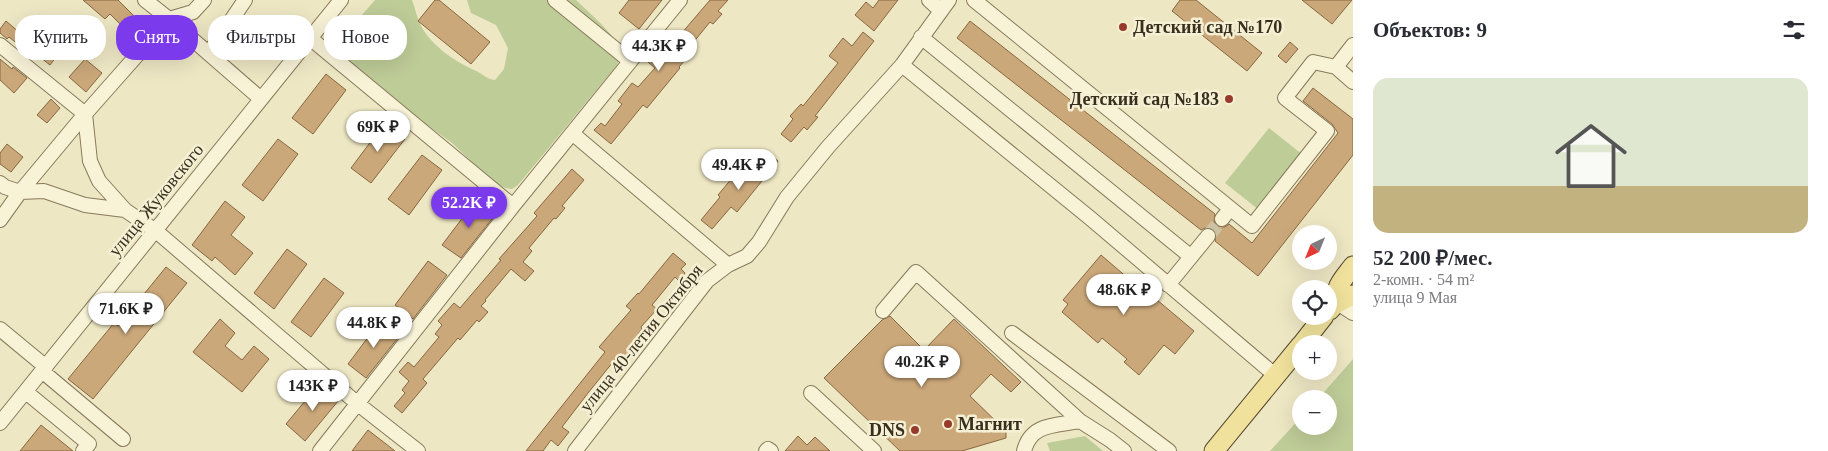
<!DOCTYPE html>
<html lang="ru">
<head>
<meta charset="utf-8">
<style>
	body { margin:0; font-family:"Times New Roman",serif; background:#f7f7f7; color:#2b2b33; height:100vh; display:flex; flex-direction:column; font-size:19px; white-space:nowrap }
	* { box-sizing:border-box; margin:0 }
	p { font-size:16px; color:#7c7c81 }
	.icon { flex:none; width:28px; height:28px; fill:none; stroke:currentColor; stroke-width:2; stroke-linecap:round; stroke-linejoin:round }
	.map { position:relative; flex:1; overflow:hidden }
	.details { display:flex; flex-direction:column; background:#fff; width:475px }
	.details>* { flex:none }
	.banner { position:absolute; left:15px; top:15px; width:475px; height:45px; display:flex; gap:10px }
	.needle { width:32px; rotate:223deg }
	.fabs { position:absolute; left:1292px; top:225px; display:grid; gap:10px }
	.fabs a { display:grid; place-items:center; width:45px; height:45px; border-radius:50%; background:#fff; box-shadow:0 5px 20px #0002; font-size:25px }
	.price { position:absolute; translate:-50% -42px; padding:0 11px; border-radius:18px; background:#fff; color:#222; font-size:16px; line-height:32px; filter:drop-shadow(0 1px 2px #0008) }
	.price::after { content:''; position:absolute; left:50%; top:30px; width:15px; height:11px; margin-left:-8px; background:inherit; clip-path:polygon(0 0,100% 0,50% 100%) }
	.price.on { background:#7c3aed; color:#fff }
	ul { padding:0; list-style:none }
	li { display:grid; align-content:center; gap:10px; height:265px; padding:0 20px }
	li span { display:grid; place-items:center; height:155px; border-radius:15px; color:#555 }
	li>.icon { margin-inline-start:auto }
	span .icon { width:90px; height:90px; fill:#fffc; stroke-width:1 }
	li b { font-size:21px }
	h2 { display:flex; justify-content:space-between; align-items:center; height:60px; padding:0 20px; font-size:21px }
	.chip { padding:0 18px; border-radius:20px; background:#fff; box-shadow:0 5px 20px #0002; font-size:18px; line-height:45px }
	.chip.on { background:#7c3aed; color:#fff }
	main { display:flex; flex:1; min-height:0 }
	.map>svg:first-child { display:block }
</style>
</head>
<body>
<main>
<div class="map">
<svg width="1353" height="451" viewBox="0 0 1353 451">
	<rect width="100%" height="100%" fill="#eee7c4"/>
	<!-- green -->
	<path fill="#becc98" d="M375,0H412C415,8 417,18 421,26C432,46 454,61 474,70C482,73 486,79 495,80L504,69L508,48L496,25L471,13L467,0H576C586,10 622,40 621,54C621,58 618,62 617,65L518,185L512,189L505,188L493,182L452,143L380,91L338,53L334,47Z
		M1269,128L1303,155L1259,210L1225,183Z
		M1353,359V451H1270L1301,417V426H1329V399H1318Z
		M1085,436L1103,451H1050L1047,443Z"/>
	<!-- building -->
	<path fill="#cba87a" stroke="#876741" d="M83,0H118L142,24L131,35L110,14L105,19Z
		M435,0H439L490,42L471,64L418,21Z
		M629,0H662L639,29L619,13Z
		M710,0H728L718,11L722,14L713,24L710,22L687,50L691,53L679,67L680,68L647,108L643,105L611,144L594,130L601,123L605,126L622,104L618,101L632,83L638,87L655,68L648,62L664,44L669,48Z
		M879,0H898L874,31L855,15L866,2L873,8Z
		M1180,0H1196L1262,53L1247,71L1172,11Z
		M1302,0H1352L1332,24Z
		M6,21L27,39L34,30L60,52L50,65L36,54L34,57L9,37L7,39L0,33V29Z
		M970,21L1215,214L1214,222L1217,226L1225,227L1229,224L1252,243L1338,133L1332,124L1303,101L1313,88L1353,119V155L1258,276L1215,241L1216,233L1213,229L1205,228L1201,230L957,38Z
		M863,32L874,41L815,116L818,117L807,130L804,127L791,142L781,134L793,119L790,116L801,104L803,106L838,63L829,56L843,38L852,46Z
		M1290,42L1298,49L1286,63L1278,56Z
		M0,59L12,69L13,67L27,78L14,93L0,80Z
		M85,59L102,73L86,92L69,77Z
		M326,74L346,90L313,134L292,118Z
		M51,99L60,108L47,123L37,115Z
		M384,124L405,139L371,183L351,168Z
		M278,139L298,154L263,201L242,185Z
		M7,144L23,157L11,172L0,164V153Z
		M767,152L778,161L737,212L731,207L712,229L701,220L720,197L718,195L733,177L741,184Z
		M422,155L442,170L409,215L388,199Z
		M572,169L584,180L562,206L565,208L556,219L554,218L529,248L532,251L523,262L534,271L525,281L511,269L485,300L486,301L481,306L488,312L479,322L477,320L460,340L458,338L423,379L427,383L402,413L394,406L405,393L402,390L409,381L399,372L408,362L414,367L439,337L435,334L442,325L438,321L454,303L460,308L501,260L499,259L537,216L534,213Z
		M476,200L495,215L461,258L442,245Z
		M225,201L245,217L231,235L253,253L235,275L215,257L212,261L192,245Z
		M287,249L307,264L274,309L254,293Z
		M673,253L686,264L681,269L685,273L679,281L675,277L652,305L657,309L641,327L642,329L638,334L641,336L630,351L633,353L625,363L617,357L588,393L562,427L569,432L558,446L551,440L543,451H526L605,352L599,347L631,310L626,306L638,293L639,294Z
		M1101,255L1129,279L1127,282L1146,298L1150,294L1194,331L1175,354L1164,345L1139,375L1124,362L1127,359L1102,338L1098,343L1062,312L1068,304L1063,300Z
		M428,261L447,275L413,319L395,305Z
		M166,267L187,283L93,399L68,379L114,323L118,326Z
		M324,278L344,293L311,337L291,322Z
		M890,316L924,350L954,319L1021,382L1011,392L991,374L970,396L1006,431V438L962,451H900L824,378L882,320Z
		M220,319L235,333L225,346L242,360L254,346L269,359L242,392L193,352Z
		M381,320L401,334L366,378L348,364Z
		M320,383L339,400L305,441L286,424Z
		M41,425L73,451H20Z
		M368,430L395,451H352Z
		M798,436L807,445L815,437L830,451H785Z"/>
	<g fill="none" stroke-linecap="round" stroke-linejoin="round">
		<!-- minor-tunnel -->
		<path stroke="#cac2a3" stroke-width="14" stroke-dasharray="14 7" stroke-linecap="butt" d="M1208,236L1222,219"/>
		<!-- minor casing -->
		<g stroke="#88795b" stroke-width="16">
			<path id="minor" d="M145,0L169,19L261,99
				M555,0L630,61
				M929,0L940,10
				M974,0L1252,226L1327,131L1285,98L1313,62L1336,67L1353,45
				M921,37L1190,256
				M310,38L513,206
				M0,45L85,114L90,161L99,181L125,210
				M209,53L245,0
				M902,65L1090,218L1276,376
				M1336,67L1353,82
				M572,133L728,265
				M0,183L5,187L20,192L44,191L85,205L125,210L156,231L358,404L418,451
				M1222,219L1230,209
				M0,220L20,192L85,114L169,19L193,12L204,0
				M1168,285L1208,236
				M1336,302L1353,313
				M883,311L916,272L1080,421
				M0,329L46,367
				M1012,333L1169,451
				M42,371L123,439
				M26,392L89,444L83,451
				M811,393L874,451
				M0,423L341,0
				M320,451L513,206L680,0
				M575,451L707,281L728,265L747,256L759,242L787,197L828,147L902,65L949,0
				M766,451L768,449L771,451
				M1024,451C1031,423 1055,426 1080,421L1110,440L1124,451"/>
		</g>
		<!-- major casing -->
		<g stroke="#56472f" stroke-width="21">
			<path id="major" d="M1336,302C1335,286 1344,278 1353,266
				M1330,310C1336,301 1344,300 1353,295
				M1302,344L1324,316
				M1214,451L1301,345"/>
		</g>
		<!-- minor -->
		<use href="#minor" stroke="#f8f3d7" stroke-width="14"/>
		<!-- major -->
		<use href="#major" stroke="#f0e29c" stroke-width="19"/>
	</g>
	<!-- markers -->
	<g fill="#963b2b" stroke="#f5f0d3" stroke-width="2">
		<circle cx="1123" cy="27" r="5"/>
		<circle cx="1229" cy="99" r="5"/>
		<circle cx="948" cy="424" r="5"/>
		<circle cx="915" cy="430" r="5"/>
	</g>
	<g text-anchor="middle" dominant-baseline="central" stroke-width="5" stroke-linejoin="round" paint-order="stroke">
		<!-- poi labels -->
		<g font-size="18" font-weight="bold" fill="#382f1e" stroke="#f5f0d3" text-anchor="start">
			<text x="1133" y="27">Детский сад №170</text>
			<text x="1219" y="99" text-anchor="end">Детский сад №183</text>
			<text x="958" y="424">Магнит</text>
			<text x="905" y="430" text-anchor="end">DNS</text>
		</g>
		<!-- street labels -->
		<g font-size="18" fill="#382f1e" stroke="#f5f0d3">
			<text transform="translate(156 200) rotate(-51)">улица Жуковского</text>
			<text transform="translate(641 338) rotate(-51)">улица 40-летия Октября</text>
		</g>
	</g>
</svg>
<div class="fabs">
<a><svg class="needle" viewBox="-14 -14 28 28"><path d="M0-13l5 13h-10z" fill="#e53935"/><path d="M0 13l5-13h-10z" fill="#7c7c81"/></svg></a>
<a><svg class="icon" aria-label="locate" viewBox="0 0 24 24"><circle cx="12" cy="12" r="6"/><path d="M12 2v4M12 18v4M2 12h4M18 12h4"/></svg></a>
<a>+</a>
<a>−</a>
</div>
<b class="price" style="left:659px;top:72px">44.3K ₽</b>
<b class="price" style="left:378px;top:153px">69K ₽</b>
<b class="price" style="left:739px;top:191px">49.4K ₽</b>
<b class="price on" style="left:469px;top:229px">52.2K ₽</b>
<b class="price" style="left:1124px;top:316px">48.6K ₽</b>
<b class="price" style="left:126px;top:335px">71.6K ₽</b>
<b class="price" style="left:374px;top:349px">44.8K ₽</b>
<b class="price" style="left:922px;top:388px">40.2K ₽</b>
<b class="price" style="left:313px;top:412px">143K ₽</b>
<div class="banner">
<a class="chip">Купить</a>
<a class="chip on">Снять</a>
<a class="chip">Фильтры</a>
<a class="chip">Новое</a>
</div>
</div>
<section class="details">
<h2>Объектов: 9<svg class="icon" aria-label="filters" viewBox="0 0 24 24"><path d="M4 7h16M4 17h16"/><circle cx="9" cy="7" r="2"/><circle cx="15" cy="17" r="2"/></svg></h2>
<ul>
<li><span style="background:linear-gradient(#dfe7d0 70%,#c2b280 0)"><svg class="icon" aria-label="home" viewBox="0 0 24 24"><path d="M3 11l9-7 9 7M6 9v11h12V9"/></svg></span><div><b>52 200 ₽/мес.</b><p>2-комн. · 54 m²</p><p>улица 9 Мая</p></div></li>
</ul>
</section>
</main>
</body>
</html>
